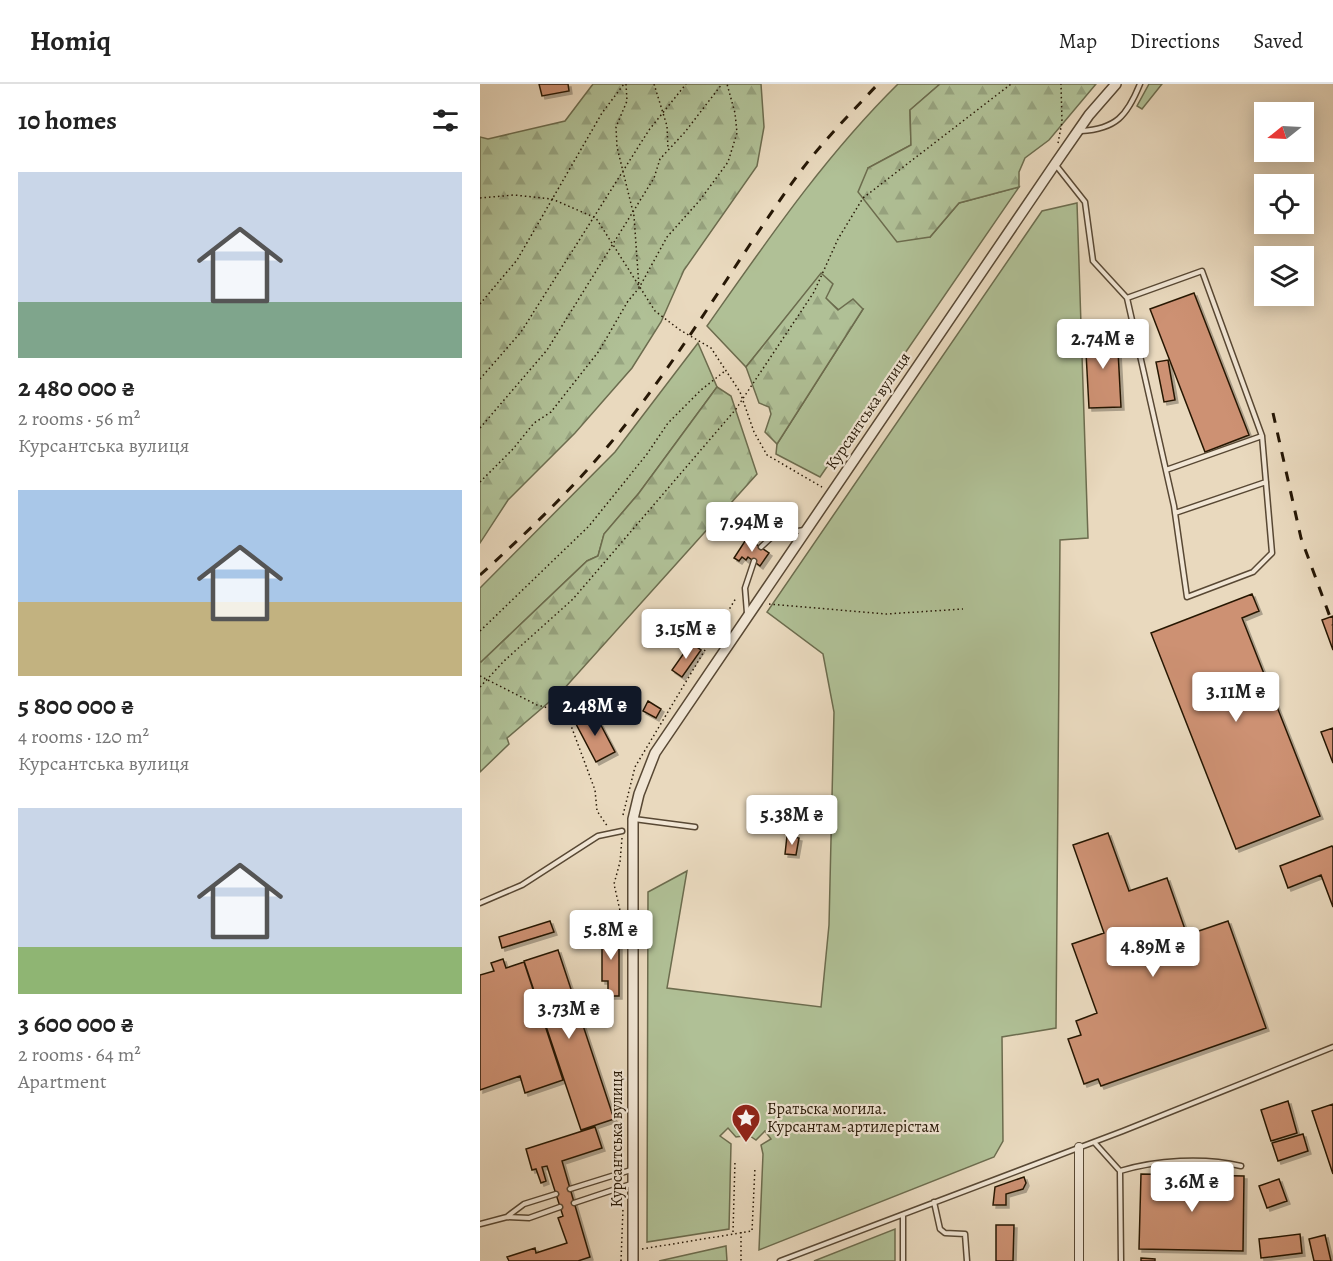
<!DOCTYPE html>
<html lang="en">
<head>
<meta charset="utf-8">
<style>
	body { margin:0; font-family:Alegreya,serif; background:#f2f2f2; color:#222; height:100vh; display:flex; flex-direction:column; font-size:22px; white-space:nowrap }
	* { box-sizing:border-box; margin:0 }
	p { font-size:20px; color:#767676 }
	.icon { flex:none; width:33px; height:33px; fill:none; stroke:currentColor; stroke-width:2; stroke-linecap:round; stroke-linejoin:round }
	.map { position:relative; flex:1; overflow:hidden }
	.sheet { display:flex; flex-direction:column; background:#fff; width:480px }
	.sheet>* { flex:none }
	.needle { width:39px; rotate:252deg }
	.controls { position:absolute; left:774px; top:18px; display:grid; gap:12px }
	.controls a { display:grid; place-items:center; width:60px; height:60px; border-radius:0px; background:#fff; box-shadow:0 3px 15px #0003; font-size:30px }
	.price { position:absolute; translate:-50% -51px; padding:0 14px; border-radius:6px; background:#fff; color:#222; font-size:20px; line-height:39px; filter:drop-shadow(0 2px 3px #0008) }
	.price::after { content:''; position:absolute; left:50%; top:36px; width:18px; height:14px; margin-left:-9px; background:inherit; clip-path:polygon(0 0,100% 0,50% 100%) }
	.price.selected { background:#111827; color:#fff }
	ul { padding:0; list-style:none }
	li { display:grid; align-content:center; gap:12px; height:318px; padding:0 18px }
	li span { display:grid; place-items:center; height:186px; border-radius:0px; color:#555 }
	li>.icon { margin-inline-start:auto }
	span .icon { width:108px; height:108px; fill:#fffc; stroke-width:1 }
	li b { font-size:26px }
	h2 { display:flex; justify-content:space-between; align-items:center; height:72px; padding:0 18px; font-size:26px }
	header { display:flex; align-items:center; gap:36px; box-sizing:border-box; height:84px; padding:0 30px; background:#fff; border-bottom:2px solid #e0e0e0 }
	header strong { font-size:28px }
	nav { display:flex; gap:33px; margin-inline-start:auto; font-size:21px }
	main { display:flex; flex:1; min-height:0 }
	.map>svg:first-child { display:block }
</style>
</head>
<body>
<header>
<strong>Homiq</strong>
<nav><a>Map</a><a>Directions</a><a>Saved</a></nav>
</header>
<main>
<section class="sheet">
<h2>10 homes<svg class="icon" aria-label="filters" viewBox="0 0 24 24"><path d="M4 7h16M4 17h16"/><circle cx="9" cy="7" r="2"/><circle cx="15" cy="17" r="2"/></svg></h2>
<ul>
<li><span style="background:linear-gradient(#c9d6e8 70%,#7fa58c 0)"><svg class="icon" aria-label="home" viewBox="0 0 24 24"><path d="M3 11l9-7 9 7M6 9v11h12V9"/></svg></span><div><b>2 480 000 ₴</b><p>2 rooms · 56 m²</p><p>Курсантська вулиця</p></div></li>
<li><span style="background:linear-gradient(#a9c7e8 60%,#c2b280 0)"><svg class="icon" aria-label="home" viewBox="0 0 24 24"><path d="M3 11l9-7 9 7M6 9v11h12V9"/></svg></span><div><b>5 800 000 ₴</b><p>4 rooms · 120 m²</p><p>Курсантська вулиця</p></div></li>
<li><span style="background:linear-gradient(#c9d6e8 75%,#8fb573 0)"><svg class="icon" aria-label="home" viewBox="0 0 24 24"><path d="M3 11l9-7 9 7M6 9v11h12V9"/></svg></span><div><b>3 600 000 ₴</b><p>2 rooms · 64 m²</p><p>Apartment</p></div></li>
</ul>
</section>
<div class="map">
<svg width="853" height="1177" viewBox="0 0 853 1177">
	<defs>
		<pattern id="forest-firs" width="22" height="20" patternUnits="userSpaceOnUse" patternTransform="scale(1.5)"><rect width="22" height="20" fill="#b0c096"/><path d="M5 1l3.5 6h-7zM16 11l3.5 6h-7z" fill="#97a480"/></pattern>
		<filter id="shadow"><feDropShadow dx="3" dy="3" stdDeviation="0" flood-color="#0004"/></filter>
	</defs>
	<rect width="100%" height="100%" fill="#e9d9be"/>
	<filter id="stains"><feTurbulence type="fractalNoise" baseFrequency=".00333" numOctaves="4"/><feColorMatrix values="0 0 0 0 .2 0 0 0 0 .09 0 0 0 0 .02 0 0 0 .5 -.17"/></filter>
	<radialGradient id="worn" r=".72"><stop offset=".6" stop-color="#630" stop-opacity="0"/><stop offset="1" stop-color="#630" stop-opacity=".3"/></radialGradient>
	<!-- green -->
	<path fill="#b0c096" stroke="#6c6c4e" stroke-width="1.5" d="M418,0H460L430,26L431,61L388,84L450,153L479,119L539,103L340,393L296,370L297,360L383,225L359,226L345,214L341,190L266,283L227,242C287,157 344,73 418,0Z
		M669,0H682L662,25L657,22Z
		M597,119L608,454L580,456L576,944L522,953L523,1057L514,1073L279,1166L283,1070L281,1061L291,1055L285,1047L276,1056L270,1052L272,1041L262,1040L263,1052L256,1053L248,1044L240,1052L251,1060L249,1145L167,1158L168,808L207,787L187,904L341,923L349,841L354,628L343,570L287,528L562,127Z
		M218,259L237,303L159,409L124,450L118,472L107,477L0,579V504L135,368Z
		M415,1145V1177H334Z
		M246,1162L247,1177H179Z"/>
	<!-- forest -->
	<path fill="url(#forest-firs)" stroke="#6c6c4e" stroke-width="1.5" d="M113,0H281L284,43L277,82L204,186L181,238L152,284L95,349L28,416L0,459V53L8,55L85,37Z
		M460,0H616L569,56L545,74L539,88V103L479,119L450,153L417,158L378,108L388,84L431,61L430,26Z
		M341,189L353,200L346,214L358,226L373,215L383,225L297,360L285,348L291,330L289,323L279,319L266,283Z
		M237,303L251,312L277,390L82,607L27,654L29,660L0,688V579L107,477L118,472L124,450L159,409Z"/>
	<!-- building -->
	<path fill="#cd9173" stroke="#271806" stroke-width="1.5" filter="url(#shadow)" d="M59,0H88L89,7L62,12Z
		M714,209L769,351L725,368L670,225Z
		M637,248L641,323L609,324L605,250Z
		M688,276L695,316L684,318L676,278Z
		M267,454L289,469L280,482L268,473L266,476L262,473L259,477L254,474Z
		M772,510L779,527L762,534L840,732L756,765L671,549Z
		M853,532V566L842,536Z
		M211,559L221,566L202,593L192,586Z
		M168,617L181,625L176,634L163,627Z
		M114,628L135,668L116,678L95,638Z
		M853,644V679L841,648Z
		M628,749L649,807L687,794L707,851L748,837L786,944L621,1002L618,995L604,1000L588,955L601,951L596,937L617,929L592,860L624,849L593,761Z
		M307,752L319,754L316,771L305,770Z
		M852,762L853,764V823L841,791L808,804L800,782Z
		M70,837L74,848L22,864L19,853Z
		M122,845L139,846V912H128V897H122Z
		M78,866L134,1035L101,1046L44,877Z
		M23,875L26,884L44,878L83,996L45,1009L40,992L0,1006V891L14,887L11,879Z
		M808,1017L817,1049L791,1057L781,1026Z
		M853,1020V1090L832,1027Z
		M115,1043L122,1064L82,1077L110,1173L98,1177H29L27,1173L55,1164L56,1169L87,1159L78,1134L83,1132L67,1082L62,1083L66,1097L61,1099L56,1085L52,1086L46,1065Z
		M823,1050L828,1067L798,1077L792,1059Z
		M661,1090L764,1092L763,1167L659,1165Z
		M544,1093L546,1099L543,1105L526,1110V1121H513L515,1103Z
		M799,1095L807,1117L787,1124L779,1102Z
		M516,1141H534L533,1177H516Z
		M820,1150L822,1169L781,1174L779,1155Z
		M845,1151L851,1177H834L829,1155Z
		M661,1174L675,1175V1177H661Z"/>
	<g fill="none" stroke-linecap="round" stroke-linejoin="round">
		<!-- service casing -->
		<g stroke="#584834" stroke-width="7">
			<path id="service" d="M601,47C636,45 647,32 660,0
				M575,80L605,118L613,177L647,214L694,422L707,513L773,488L792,469L782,352
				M647,214L722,187L782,352L686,386
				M695,429L786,398
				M281,463L294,451L324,446
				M267,529L265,504L274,477
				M154,735L215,743
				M0,819L42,801L118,752L142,747
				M614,1058L640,1087L641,1177
				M640,1087C676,1076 724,1073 761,1082
				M90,1105L151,1086
				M454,1118L460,1145L465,1149L485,1150L487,1177
				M94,1119L151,1100
				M423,1131V1177
				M28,1132L44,1120L76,1110
				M0,1140L27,1133L49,1134L80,1123
				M300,1177L643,1047L853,963"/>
		</g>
		<!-- minor casing -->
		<g stroke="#584834" stroke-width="10">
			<path id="minor" d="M599,1177V1063"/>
		</g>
		<!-- tertiary casing -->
		<g stroke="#584834" stroke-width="12">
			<path id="tertiary" d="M153,1177V735L159,710L175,669L575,80L609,31L636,0"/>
		</g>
		<!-- path -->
		<path stroke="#271806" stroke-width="1.5" stroke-dasharray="1.5 3" stroke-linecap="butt" d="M146,0L147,17L136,43L137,63L154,132L159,203
			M174,0L187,42L188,65
			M578,59L582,38L581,0
			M0,114L34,111L72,115L116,134L175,227L200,246L231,264L260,308L274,348L287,371L342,403
			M0,220L37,176L122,29L144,0
			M0,295L41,248L169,46L206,0
			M0,344L67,266L174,94L180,75L205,48L242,0
			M0,398L33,365L54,339L71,328L119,267L148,217L159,204L187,153L220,116L248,78L257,49L255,29L247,0
			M289,520L406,530L483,525
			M0,547L109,442L167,370L188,339L221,306L245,287
			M0,592L57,621L80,627L90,639L115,706L117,727L128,743
			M0,603L24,577L93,515L256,325L334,208L358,155L383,114L531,0
			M143,731L155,683L256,514
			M142,754L140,778L134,800L143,840
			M253,1148L255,1077
			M261,1148V1177
			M162,1165L272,1147L275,1083
			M141,1177L143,1124"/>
		<!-- service -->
		<use href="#service" stroke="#f1e6d5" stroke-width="4"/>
		<!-- minor -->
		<use href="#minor" stroke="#f1e6d5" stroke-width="8"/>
		<!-- tertiary -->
		<use href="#tertiary" stroke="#f1e6d5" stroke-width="9"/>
		<!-- rail -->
		<path stroke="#271806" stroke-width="3" stroke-dasharray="10 10" stroke-linecap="butt" d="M793,329L821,454L853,541
			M0,491C52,444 102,396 146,340C208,261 258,174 317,92C341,59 370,30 398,0"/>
	</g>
	<!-- icons -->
	<defs>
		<g id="sight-pin" transform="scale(1.5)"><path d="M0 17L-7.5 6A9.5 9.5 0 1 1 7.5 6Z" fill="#8f2418" stroke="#f1e6d5"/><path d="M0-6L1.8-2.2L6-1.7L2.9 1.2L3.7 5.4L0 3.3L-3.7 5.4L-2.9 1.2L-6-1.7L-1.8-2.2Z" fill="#fff"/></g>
	</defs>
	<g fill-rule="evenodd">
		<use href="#sight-pin" x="266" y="1034"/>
	</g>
	<g text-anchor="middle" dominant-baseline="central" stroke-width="4.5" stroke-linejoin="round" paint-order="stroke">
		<!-- street labels -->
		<g font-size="16" fill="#271806" stroke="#f1e6d5">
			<text transform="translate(388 327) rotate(-56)">Курсантська вулиця</text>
			<text transform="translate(137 1055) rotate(-90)">Курсантська вулиця</text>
		</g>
		<!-- poi labels -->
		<g font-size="16" fill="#271806" stroke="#f1e6d5" text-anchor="start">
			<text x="287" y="1025">Братьска могила.<tspan x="287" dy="18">Курсантам-артилерістам</tspan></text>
		</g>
	</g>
	<rect width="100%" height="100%" filter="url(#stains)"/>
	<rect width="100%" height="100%" fill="url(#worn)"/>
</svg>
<div class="controls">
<a><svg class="needle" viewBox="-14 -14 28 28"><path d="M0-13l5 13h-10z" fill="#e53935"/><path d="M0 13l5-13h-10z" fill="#767676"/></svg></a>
<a><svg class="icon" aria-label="locate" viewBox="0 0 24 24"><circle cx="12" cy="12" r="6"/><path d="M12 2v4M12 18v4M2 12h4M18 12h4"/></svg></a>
<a><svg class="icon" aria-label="layers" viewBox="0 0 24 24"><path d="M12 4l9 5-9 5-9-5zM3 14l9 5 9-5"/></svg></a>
</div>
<b class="price" style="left:623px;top:286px">2.74M ₴</b>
<b class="price" style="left:272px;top:469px">7.94M ₴</b>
<b class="price" style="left:206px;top:576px">3.15M ₴</b>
<b class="price" style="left:756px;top:639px">3.11M ₴</b>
<b class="price selected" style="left:115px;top:653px">2.48M ₴</b>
<b class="price" style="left:312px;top:762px">5.38M ₴</b>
<b class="price" style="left:131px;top:877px">5.8M ₴</b>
<b class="price" style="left:673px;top:894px">4.89M ₴</b>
<b class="price" style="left:89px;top:956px">3.73M ₴</b>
<b class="price" style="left:712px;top:1129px">3.6M ₴</b>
</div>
</main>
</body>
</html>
